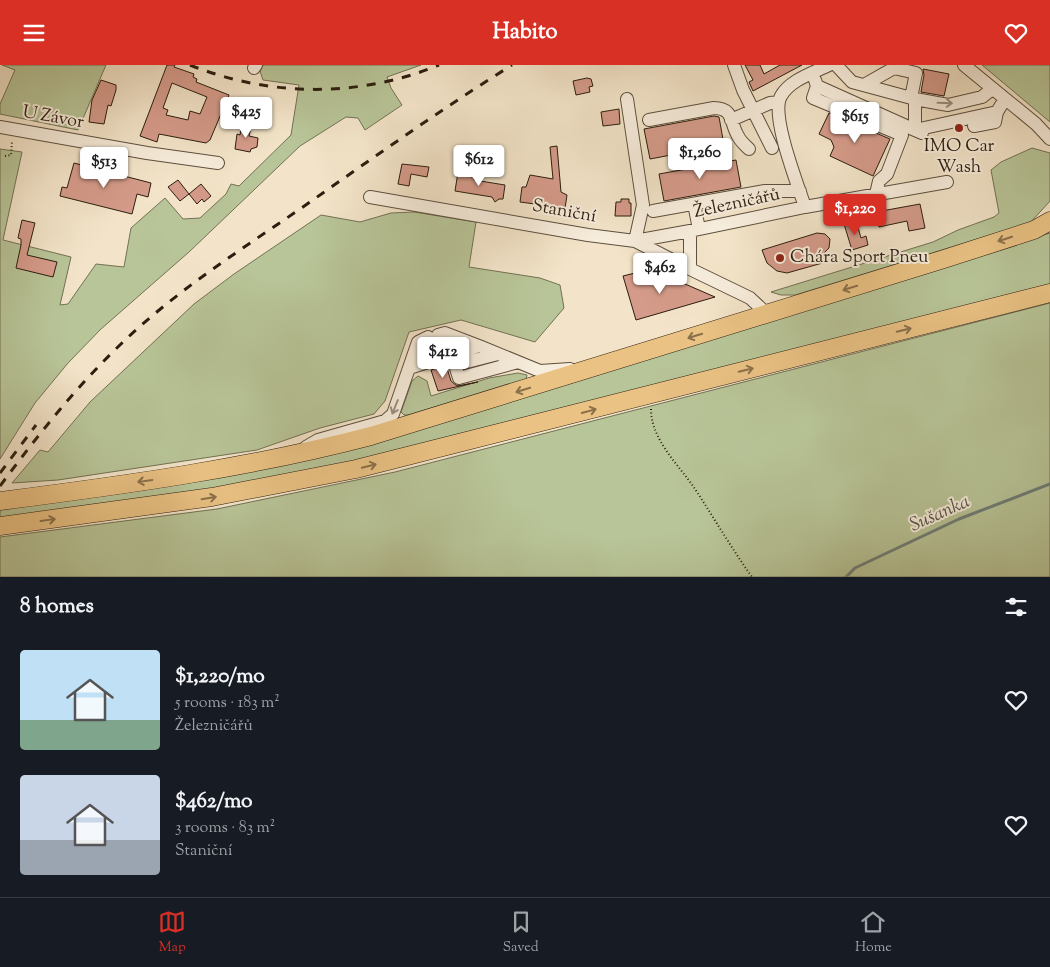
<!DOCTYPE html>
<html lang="en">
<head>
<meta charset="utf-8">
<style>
	body { margin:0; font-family:"Sorts Mill Goudy",serif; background:#242831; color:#f1f3f6; height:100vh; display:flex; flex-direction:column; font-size:19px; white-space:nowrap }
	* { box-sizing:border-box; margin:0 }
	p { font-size:16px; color:#9ea1a6 }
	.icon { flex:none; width:28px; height:28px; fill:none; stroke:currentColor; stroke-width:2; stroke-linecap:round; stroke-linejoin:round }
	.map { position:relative; height:512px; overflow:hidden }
	.side { display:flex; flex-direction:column; background:#171b24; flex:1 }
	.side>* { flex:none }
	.price { position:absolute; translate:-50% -42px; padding:0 11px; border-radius:5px; background:#fff; color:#222; font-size:16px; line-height:32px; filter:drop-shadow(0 1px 2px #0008) }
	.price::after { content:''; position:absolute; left:50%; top:30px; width:15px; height:11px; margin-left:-8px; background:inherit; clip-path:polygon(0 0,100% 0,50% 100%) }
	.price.current { background:#d93025; color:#fff }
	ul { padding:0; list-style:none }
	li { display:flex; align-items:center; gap:15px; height:125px; padding:0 20px }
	li span { display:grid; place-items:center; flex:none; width:140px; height:100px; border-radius:5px; color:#555 }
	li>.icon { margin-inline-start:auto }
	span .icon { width:60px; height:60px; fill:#fffc; stroke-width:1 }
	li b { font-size:21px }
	h2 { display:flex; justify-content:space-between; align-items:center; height:60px; padding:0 20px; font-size:21px }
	header { display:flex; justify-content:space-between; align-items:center; height:65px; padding:0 20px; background:#d93025; color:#fff; font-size:22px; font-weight:800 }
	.dock { display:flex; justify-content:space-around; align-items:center; height:70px; border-top:1px solid #363941; background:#171b24; font-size:14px; color:#9ea1a6 }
	.dock a { display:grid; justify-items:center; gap:2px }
	.dock .current { color:#d93025 }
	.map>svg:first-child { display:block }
</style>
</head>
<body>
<header><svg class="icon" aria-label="menu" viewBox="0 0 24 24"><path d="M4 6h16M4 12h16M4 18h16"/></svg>Habito<svg class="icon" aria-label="heart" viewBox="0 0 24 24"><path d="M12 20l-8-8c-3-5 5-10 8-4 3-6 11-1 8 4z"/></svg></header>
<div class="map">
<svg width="1050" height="512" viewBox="0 0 1050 512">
	<rect width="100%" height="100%" fill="#f3e4c9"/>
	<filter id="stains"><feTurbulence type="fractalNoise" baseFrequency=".004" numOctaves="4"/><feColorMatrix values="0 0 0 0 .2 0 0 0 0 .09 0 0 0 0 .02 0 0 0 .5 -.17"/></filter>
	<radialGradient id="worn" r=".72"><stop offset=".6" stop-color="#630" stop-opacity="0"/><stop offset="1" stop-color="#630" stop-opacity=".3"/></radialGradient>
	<!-- green -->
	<path fill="#b8c598" stroke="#727154" d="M2,0H106L78,65L0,49V39L15,5Z
		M263,0H421L387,12L391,23L402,40L365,65L358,53L346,52L300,81L189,187L101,264L68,298L35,338L0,394V84L22,87L3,175L71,192L60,240L68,239L96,199L124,202L131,163L165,133L183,154L200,153L226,129L231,119L239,121L291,70L299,20L263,15L260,6Z
		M982,0H1050V57Z
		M1032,83L1050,88V136L1030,158L795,230H781L771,227L933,177L958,165L994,152L999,148L991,105L1001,97Z
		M414,147L476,157L469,202L540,213L560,220L564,243L535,277L461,255L409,267L385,336L374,349L320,363L257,385L58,415L12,418L40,385L48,387L90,337L194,239L234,209L321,150L360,157L391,148Z
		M1050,168V222L410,385L273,415L0,453V442L213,412Z
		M1050,238V512H0V472L217,444L395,407Z
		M440,276H444L448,280V283L422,290L424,282Z
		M518,308L527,310L526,315L408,350H404L401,347L412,316L418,311L427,316L431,331L489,313Z"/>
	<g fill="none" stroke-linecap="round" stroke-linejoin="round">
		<!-- stream -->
		<path stroke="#6f7e77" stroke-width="3" d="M846,512L855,503L959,454L1050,419"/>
	</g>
	<!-- building -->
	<path fill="#d59b8a" stroke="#2b1d0f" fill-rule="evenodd" d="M167,0H175L174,2L194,9L193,12L197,14L196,17L229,30L210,75L206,78L159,69L157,77L140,71ZM172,18L207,32L200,49L190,46L188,55L166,50L168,45L163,43Z
		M745,0H760L764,9L780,0H802L753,26L749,17L753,15Z
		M923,4L949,9L944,31L921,27L924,10Z
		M587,13L591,14L593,21L589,22L590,27L576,30L573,16Z
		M101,15L116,20V25L111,41L108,40L104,59L89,57L92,35Z
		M619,44L620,59L603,61L601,47Z
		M829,48L890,74L873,111L830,91L834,82L831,75L819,69Z
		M714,51L719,52L724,80L650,94L644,64Z
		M242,58L252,59L249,71L258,73L257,82L251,84L250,87L235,84L237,69L240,70Z
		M557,81L561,127L567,130L565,143L520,137L522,122H526L530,110L553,114L550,82Z
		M736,95L741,122L664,136L659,109Z
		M74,98L151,118L148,132L137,129L132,149L60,131L62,122L67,123Z
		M402,99L429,102L427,112L411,109L409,121L398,119Z
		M458,107L471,109V112H474V115L505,120L503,134H499L495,137L492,132L455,126Z
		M178,115L189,129L201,119L211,131L204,137L202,134L197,139L189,129L180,136L168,122Z
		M621,134H629V138H631V151H615L616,137H621Z
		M920,139L925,163L909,166L907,156L879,162L876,147Z
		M22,155L35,158L27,190L57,197L53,212L16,203L21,180V174L18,173Z
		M856,155L861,173L866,171L868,180L852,185L844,159Z
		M817,168L825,169L830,174L829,183L824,188L826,197L787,208L777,206L767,198L762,185Z
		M639,207L659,216L662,209L715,232L636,255L623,211Z
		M446,300L451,316L457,321L478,317L438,326L431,305Z"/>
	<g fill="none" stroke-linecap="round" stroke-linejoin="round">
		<!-- minor casing -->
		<g stroke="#5d4f3e" stroke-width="14">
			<path id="minor" d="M734,0L743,25L772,83
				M836,0L852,17L915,34L948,40L982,32L992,24
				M964,0L1036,59L1050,74
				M254,3L256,0
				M815,15L817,21L813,33L902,70L887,109L879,116L876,129
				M864,20L894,3L916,8L911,33
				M817,21L915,65L997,47L1005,34
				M627,34L643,140L635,176L690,166
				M915,34V65L922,68
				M649,55L714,43C734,43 730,58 738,71C740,76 745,80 749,84
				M731,55L770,38L779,37
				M974,61L995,57L997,47
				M0,62L147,88L218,98
				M370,132L588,170L635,176L690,204
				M694,139L699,164
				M805,142L947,117
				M653,146L765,126H800
				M767,249L750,233L690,204V166L805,142C798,120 770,50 781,31C790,15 813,8 829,0
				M438,270L445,268L479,281
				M452,290L459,313L518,297
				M455,300L498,289
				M409,303L418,277L428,272
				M306,382L318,375L385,356L393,349L409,303L479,281L540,306L570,304"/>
		</g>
		<!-- highway casing -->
		<g stroke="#2b1d0f" stroke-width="19">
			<path id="highway" d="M0,436C125,420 249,403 371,371L944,194L1034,165L1050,156
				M0,461L212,432L356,404L1050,228"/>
		</g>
		<!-- path -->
		<path stroke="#2b1d0f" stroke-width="2" stroke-dasharray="1 2.5" stroke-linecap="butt" d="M5,91L11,90L12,76
			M651,344C651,375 679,400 695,424C714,453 732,484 752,512"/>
		<!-- minor -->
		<use href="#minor" stroke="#f7eddc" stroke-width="12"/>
		<!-- highway -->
		<use href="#highway" stroke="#eac284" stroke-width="18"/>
		<!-- rail -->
		<path stroke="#2b1d0f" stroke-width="3" stroke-dasharray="9 9" stroke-linecap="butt" d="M190,0C270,32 359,33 439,0
			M0,408L36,360
			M0,421C38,370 76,322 122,278C176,226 239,186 300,144C370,95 440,45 512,0"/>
	</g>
	<!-- one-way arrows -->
	<defs><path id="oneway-shaft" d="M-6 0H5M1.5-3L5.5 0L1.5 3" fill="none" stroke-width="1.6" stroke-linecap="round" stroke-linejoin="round" transform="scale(1.25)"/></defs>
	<g stroke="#9b8f80">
		<use href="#oneway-shaft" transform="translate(945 38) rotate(2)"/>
		<use href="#oneway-shaft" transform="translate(395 342) rotate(112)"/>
	</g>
	<g stroke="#8a704a">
		<use href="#oneway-shaft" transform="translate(1005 174) rotate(162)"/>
		<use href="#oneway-shaft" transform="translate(850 223) rotate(163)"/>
		<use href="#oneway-shaft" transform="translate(904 265) rotate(-14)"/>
		<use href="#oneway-shaft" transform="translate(695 271) rotate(163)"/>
		<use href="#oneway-shaft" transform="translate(746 305) rotate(-14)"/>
		<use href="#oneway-shaft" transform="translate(523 325) rotate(163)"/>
		<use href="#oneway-shaft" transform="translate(589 346) rotate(-15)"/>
		<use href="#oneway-shaft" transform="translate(369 401) rotate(-14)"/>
		<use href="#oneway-shaft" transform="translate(145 416) rotate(172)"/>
		<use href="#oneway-shaft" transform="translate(209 433) rotate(-9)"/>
		<use href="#oneway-shaft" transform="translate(48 455) rotate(-8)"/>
	</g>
	<!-- markers -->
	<g fill="#8f2418" stroke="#f7eddc" stroke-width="2">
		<circle cx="959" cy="63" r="5"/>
		<circle cx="780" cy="193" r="5"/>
	</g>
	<g text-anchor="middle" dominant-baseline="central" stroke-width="4" stroke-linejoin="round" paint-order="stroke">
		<!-- street labels -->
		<g font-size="18" fill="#2b1d0f" stroke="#f7eddc">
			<text transform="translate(53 53) rotate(10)">U Závor</text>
			<text transform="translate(737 139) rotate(-12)">Železničářů</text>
			<text transform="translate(564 147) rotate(10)">Staniční</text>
		</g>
		<!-- poi labels -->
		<g font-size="18" fill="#2b1d0f" stroke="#f7eddc">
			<text x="959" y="82">IMO Car<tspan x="959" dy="21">Wash</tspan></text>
			<text x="790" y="193" text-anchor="start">Chára Sport Pneu</text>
		</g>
		<!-- water labels -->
		<g font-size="19" font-style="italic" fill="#53554c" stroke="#f7eddc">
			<text transform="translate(940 449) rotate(-24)">Sušanka</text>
		</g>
	</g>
	<rect width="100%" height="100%" filter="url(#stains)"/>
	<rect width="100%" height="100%" fill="url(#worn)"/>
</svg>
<b class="price" style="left:246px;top:74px">$425</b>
<b class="price" style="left:855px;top:79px">$615</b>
<b class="price" style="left:700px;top:115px">$1,260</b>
<b class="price" style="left:479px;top:122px">$612</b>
<b class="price" style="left:104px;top:124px">$513</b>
<b class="price current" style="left:855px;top:171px">$1,220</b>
<b class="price" style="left:660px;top:230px">$462</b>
<b class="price" style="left:443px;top:314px">$412</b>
</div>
<section class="side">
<h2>8 homes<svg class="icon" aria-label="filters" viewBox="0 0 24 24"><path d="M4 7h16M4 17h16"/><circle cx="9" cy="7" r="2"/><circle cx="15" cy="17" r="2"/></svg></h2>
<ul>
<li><span style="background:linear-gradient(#bfe0f5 70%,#7fa58c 0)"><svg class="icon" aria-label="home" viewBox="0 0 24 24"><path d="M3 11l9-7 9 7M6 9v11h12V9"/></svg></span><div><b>$1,220/mo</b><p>5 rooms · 183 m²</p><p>Železničářů</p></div><svg class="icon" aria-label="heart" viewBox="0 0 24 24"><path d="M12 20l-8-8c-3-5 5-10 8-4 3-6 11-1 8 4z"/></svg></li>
<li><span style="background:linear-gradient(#c9d6e8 65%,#9aa5b1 0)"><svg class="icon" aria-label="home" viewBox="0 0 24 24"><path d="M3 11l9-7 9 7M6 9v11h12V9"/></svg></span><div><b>$462/mo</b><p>3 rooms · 83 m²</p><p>Staniční</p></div><svg class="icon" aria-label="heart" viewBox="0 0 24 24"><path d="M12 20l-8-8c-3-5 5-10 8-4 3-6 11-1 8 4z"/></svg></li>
</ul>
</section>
<nav class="dock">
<a class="current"><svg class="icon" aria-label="map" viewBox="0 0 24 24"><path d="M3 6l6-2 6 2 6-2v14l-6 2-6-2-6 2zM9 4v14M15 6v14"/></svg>Map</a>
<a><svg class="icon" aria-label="saved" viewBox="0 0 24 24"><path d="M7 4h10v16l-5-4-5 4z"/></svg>Saved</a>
<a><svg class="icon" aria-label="home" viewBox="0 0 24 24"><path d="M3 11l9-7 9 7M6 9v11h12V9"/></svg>Home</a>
</nav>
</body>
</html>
